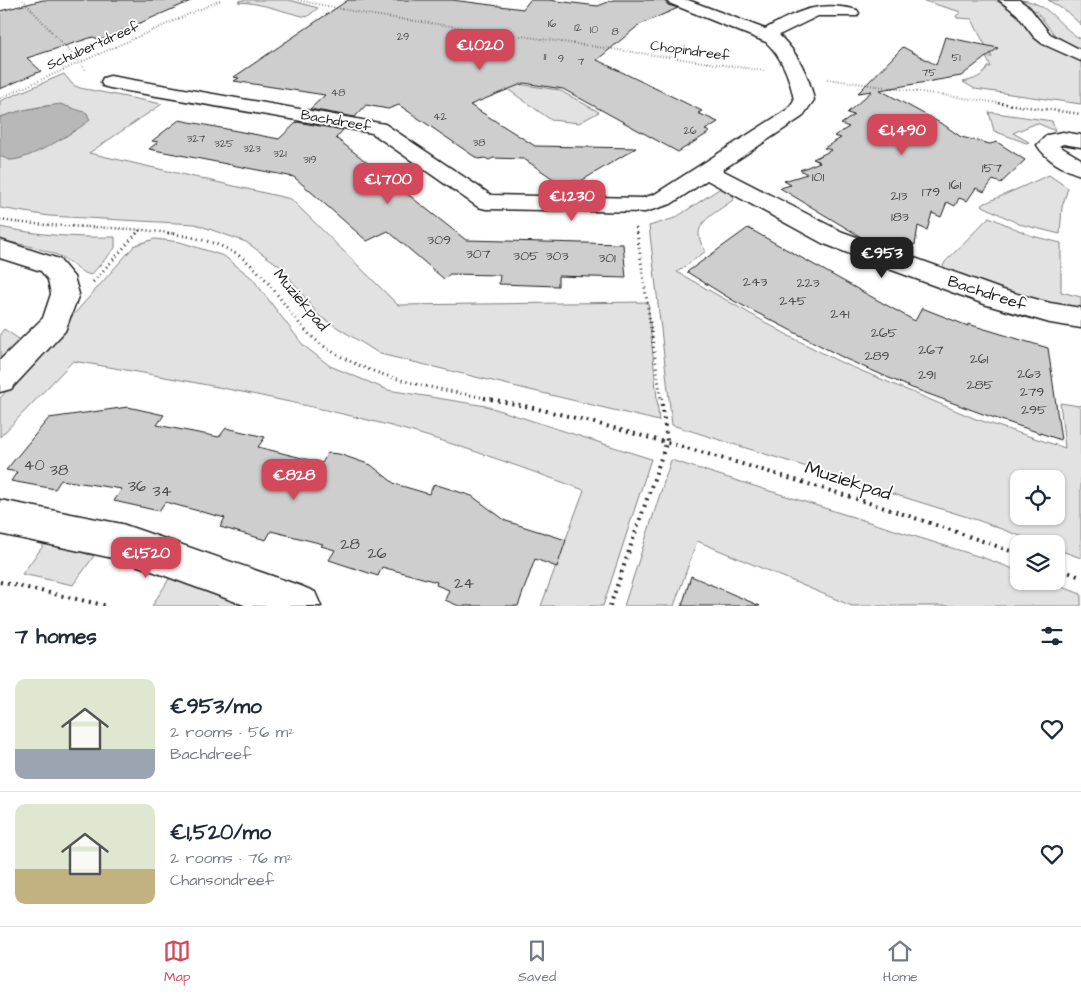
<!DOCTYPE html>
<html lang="en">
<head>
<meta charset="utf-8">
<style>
	body { margin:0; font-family:"Architects Daughter",sans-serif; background:#f6f6f7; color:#1f2937; height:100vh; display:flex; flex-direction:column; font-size:19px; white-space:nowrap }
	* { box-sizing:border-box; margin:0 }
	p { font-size:16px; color:#747a83 }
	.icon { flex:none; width:28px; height:28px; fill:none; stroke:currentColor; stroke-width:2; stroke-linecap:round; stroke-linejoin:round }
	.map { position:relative; height:606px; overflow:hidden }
	.details { display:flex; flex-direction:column; background:#fff; flex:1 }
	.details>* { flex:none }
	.tools { position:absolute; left:1010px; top:470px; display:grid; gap:10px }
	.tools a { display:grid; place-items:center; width:55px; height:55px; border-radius:10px; background:#fff; box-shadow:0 1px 4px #0004; font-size:25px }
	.price { position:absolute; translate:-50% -42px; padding:0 11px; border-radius:10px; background:#d1495b; color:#fff; font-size:16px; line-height:32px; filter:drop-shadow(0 1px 2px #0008) }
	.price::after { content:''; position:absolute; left:50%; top:30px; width:15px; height:11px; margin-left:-8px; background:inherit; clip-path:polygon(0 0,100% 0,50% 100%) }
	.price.current { background:#222; color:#fff }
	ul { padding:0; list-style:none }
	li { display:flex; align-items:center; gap:15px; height:125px; padding:0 15px }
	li+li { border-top:1px solid #e0e1e3 }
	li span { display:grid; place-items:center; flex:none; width:140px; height:100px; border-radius:10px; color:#555 }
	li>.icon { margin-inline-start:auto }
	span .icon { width:60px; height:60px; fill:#fffc; stroke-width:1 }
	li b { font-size:21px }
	h2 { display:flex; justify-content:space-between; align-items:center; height:60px; padding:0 15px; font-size:21px }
	.tab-bar { display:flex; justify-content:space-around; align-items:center; height:70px; border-top:1px solid #e0e1e3; background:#fff; font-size:14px; color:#747a83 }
	.tab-bar a { display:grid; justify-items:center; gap:2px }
	.tab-bar .current { color:#d1495b }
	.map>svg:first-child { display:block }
</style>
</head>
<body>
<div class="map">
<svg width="1081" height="606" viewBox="0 0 1081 606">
	<rect width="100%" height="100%" fill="#fff"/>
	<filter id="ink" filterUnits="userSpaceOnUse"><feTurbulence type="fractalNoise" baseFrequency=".02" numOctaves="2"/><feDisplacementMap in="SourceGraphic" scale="10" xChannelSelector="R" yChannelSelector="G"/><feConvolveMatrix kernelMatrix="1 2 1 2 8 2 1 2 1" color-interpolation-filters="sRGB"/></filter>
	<g filter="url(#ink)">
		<!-- green -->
		<path fill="#e2e2e2" stroke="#7f7f7f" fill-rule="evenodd" d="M242,0H289L318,8L307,17C283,12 263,3 238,2Z
			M921,0H995L1018,14L1028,31L1037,39L1045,45L1081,61V104L975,89L963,82C973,80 984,76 988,67H991L986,57H992C985,44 978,33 972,19L957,18L956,16L961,12Z
			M1017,0C1049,0 1056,25 1081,39V50L1057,38L1037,12Z
			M1048,0H1081V25L1067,12Z
			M64,74L73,85L80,88L162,104L89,153L291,199L398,305L648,302L659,421L380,354L319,316L281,267L246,242L195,224L49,216L0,208V156L10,160L21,158L76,130L73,109C49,100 24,111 0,117V101Z
			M496,81L559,90L599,112L579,123L551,120Z
			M989,112L1052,121L1055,131L1037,123L1013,133L1029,142L1026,143L994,131Z
			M1049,175L1068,188L1062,207L1060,234L1019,224L981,205Z
			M722,187L734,197L733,200C713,215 686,225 706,251L677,272L791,337L838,361L976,419L1065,448L1060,403L1079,406L1081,404V558L1056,549V544H1042L977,520L672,425L649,226L675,218ZM1019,479H1056V516H1019Z
			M989,217L1032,236L1061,243V292L1081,297V306L1060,310L941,270L945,262Z
			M0,227C38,235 77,238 115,237V248L91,275C77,272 70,260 57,255C39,248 19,243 0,241Z
			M155,239L180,242L224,256L252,278L303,345L330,366L388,390L486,406L651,459L603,606H541L584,490C512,464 439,437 364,419C268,396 171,377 73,361L0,437V398L135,245Z
			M4,329L22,341L0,366V334Z
			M671,460L984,558L1019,571V581H1046L1081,594V606H852L697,541L674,606H624Z
			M46,542L94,556L73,585L22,574Z
			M171,576L245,597L240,606H152Z"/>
		<!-- water -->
		<path fill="#b8b8b8" stroke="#7a7a7a" d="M60,104L87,113L90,120C75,132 29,160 11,160C8,160 3,157 0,156V117L23,110Z"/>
		<!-- building -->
		<path fill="#cecece" stroke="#1c1c1c" d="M43,0H193L101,40L93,37L27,58L41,71L0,89V11Z
			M348,0H452L523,9L530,0H548L598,6L613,0H664L668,5L678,8L639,25L597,60L702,111L698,113L718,122L705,130L710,132L678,152L563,89L524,83L470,105L535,146L636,148L581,181L555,180L524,159L493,158L489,160L485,158L478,159L399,105L388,109L366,105L355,117L310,109L325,95L234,81L239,78L234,77Z
			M945,37L998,48L961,76L880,90L944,125L961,137L990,144L997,142L1025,160L1001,183L993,180L984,192L976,188L967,201L959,198L955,206L947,202L941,217L932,213L927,230L918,226L915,245L905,241L904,252L861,237L780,188L791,185L784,181L807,174L800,170L820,162L813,159L832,150L824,148L841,138L834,136L849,127L841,124L854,115L847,113L872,91L858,93L903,47L936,65Z
			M179,120L279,139L297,122L343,130L336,138L466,240L623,244L626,278L558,276V286L499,284L500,275L450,274L444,279L388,231L367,241L294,177L149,149L158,142L152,141Z
			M748,228L915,321L922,308L968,326V324L1048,348L1061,440L983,414L912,388L848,360L734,301L687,272Z
			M128,407L164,415L157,425L219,437L226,428L265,437L258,447L322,463L328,453L339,454L371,465L395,484L429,494L434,484L472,496L506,521L566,540L557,567L535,559L518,606H459L445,600L449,590L436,585L437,582L382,567L378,576L329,560L335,550L321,546L323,544L271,531L266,540L220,527L225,518L165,502L159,511L114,501L122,489L61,480L55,489L11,481L17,472L6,470L49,418Z
			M691,576L760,606H682Z"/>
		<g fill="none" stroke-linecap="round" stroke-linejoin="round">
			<!-- minor casing -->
			<g stroke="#1c1c1c" stroke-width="3">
				<path id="minor" d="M666,0H688L765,29C797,11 819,0 857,10L859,13L857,16H818L779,35C797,52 809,75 814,100L802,117L722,170L840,231L1003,290L1050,303L1081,308V328L1050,323L987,305L881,266L822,243L707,180L671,204L645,212L486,209L478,207L372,133L110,88L103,86L101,82L103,78L110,76L385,124L491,195L643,198L655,194L788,109L794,100C790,78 782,57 766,42L669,3Z
					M999,0H1019L1029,7L1050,34L1081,50V61L1043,44L1034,37L1017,14Z
					M1063,132L1081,135V147L1063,144L1059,146L1081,159V175C1064,170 1046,160 1037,145L1047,135Z
					M0,240L59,259L74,277L79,294L65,331L11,389L0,392V360L43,318L51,294L48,280L41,271L0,258Z
					M0,500L122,524L301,586L315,592L321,606H247L122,560L0,534Z"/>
			</g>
			<!-- path-far3 -->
			<path stroke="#1c1c1c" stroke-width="2" stroke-dasharray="0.5 2.5" stroke-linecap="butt" d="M23,0L87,71
				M298,0L366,14L766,71
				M827,79L1007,104
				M0,98L221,0"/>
			<!-- path-far2 -->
			<path stroke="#1c1c1c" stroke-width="2.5" stroke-dasharray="1 3" stroke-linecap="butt" d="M998,103L1081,114
				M0,220C59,229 118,225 176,234
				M636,228L637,234
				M136,234L140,230"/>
			<!-- path-far1 -->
			<path stroke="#1c1c1c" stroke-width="3" stroke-dasharray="1 4" stroke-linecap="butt" d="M168,233C221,241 247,252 279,297C292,314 304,332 322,345C371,379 434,388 491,399
				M637,233L661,399
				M93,282L137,233"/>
			<!-- path -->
			<path stroke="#1c1c1c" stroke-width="4" stroke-dasharray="2 5" stroke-linecap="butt" d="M484,398C552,410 617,429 683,447C796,479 908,514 1019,554
				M1056,568L1081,577
				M0,582L108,606
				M610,606L667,441L661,398"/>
			<!-- minor -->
			<use href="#minor" fill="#fff" fill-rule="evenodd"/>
		</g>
	</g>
	<g text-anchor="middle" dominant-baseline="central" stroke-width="4" stroke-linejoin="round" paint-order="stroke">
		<!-- far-number labels -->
		<g font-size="11" fill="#484848">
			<text x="552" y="23">16</text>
			<text x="578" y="27">12</text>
			<text x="594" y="29">10</text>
			<text x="615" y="31">8</text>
			<text x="403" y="36">29</text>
			<text x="545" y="56">11</text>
			<text x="956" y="57">51</text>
			<text x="561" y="58">9</text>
			<text x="581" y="61">7</text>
			<text x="929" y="72">75</text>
			<text x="338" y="92">48</text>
			<text x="440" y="116">42</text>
			<text x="690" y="130">26</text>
			<text x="196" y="138">327</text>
			<text x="479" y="142">38</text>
			<text x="224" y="143">325</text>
			<text x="252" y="148">323</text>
			<text x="280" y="153">321</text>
			<text x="310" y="159">319</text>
		</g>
		<!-- far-street labels -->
		<g font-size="14" fill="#1c1c1c" stroke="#fff">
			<text transform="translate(93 46) rotate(-24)">Schubertdreef</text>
			<text transform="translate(690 51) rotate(8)">Chopindreef</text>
			<text transform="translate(336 121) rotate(10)">Bachdreef</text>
		</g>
		<!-- number labels -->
		<g font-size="14" fill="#484848">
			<text x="992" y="168">157</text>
			<text x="818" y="177">101</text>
			<text x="955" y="185">161</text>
			<text x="931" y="192">179</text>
			<text x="899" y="196">213</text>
			<text x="900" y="217">183</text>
			<text x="439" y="240">309</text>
			<text x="478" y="254">307</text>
			<text x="526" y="256">305</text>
			<text x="557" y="256">303</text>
			<text x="607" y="258">301</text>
			<text x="755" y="282">243</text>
			<text x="808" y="283">223</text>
			<text x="793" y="301">245</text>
			<text x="840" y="314">241</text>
			<text x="884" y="333">265</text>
			<text x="931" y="350">267</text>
			<text x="877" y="356">289</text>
			<text x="979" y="359">261</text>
			<text x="1029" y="374">263</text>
			<text x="927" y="375">291</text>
			<text x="980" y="385">285</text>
			<text x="1032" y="392">279</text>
			<text x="1034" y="410">295</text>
		</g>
		<!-- street labels -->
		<g font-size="16" fill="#1c1c1c" stroke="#fff">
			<text transform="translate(987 293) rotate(18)">Bachdreef</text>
			<text transform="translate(301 300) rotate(50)">Muziekpad</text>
		</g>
		<!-- near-number labels -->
		<g font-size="16" fill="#484848">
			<text x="34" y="465">40</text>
			<text x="59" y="470">38</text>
			<text x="137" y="486">36</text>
			<text x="162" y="491">34</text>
			<text x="350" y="544">28</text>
			<text x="377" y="553">26</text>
			<text x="464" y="583">24</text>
		</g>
		<!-- near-street labels -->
		<g font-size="19" fill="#1c1c1c" stroke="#fff">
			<text transform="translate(848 481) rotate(18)">Muziekpad</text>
		</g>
	</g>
</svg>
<div class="tools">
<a><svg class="icon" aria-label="locate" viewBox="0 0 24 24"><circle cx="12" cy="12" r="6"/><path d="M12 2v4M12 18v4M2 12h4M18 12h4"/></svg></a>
<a><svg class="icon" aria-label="layers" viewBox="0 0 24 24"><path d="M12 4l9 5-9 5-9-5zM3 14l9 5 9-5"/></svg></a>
</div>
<b class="price" style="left:480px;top:71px">€1,020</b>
<b class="price" style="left:902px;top:156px">€1,490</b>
<b class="price" style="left:388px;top:205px">€1,700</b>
<b class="price" style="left:572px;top:222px">€1,230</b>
<b class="price current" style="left:882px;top:279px">€953</b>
<b class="price" style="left:294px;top:501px">€828</b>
<b class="price" style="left:146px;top:579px">€1,520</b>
</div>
<section class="details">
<h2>7 homes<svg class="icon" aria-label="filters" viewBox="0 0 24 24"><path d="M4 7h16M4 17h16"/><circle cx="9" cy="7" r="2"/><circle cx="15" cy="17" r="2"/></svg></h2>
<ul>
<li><span style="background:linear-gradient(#dfe7d0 70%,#9aa5b1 0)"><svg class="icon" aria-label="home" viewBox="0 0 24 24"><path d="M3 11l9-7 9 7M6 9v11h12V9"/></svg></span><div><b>€953/mo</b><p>2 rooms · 56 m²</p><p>Bachdreef</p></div><svg class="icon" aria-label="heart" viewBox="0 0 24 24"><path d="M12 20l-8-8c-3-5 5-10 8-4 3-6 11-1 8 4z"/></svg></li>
<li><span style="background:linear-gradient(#dfe7d0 65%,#c2b280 0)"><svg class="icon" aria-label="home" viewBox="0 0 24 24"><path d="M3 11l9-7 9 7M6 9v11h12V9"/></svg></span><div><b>€1,520/mo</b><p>2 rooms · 76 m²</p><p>Chansondreef</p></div><svg class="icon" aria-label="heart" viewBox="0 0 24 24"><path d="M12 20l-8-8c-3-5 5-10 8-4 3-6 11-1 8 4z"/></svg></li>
</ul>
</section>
<nav class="tab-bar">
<a class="current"><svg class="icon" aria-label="map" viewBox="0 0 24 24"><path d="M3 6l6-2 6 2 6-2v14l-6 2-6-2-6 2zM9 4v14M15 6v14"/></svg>Map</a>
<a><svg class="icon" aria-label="saved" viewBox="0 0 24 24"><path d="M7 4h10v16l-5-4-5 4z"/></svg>Saved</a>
<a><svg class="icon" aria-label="home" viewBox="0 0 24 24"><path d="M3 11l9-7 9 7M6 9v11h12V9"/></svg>Home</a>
</nav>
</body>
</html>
